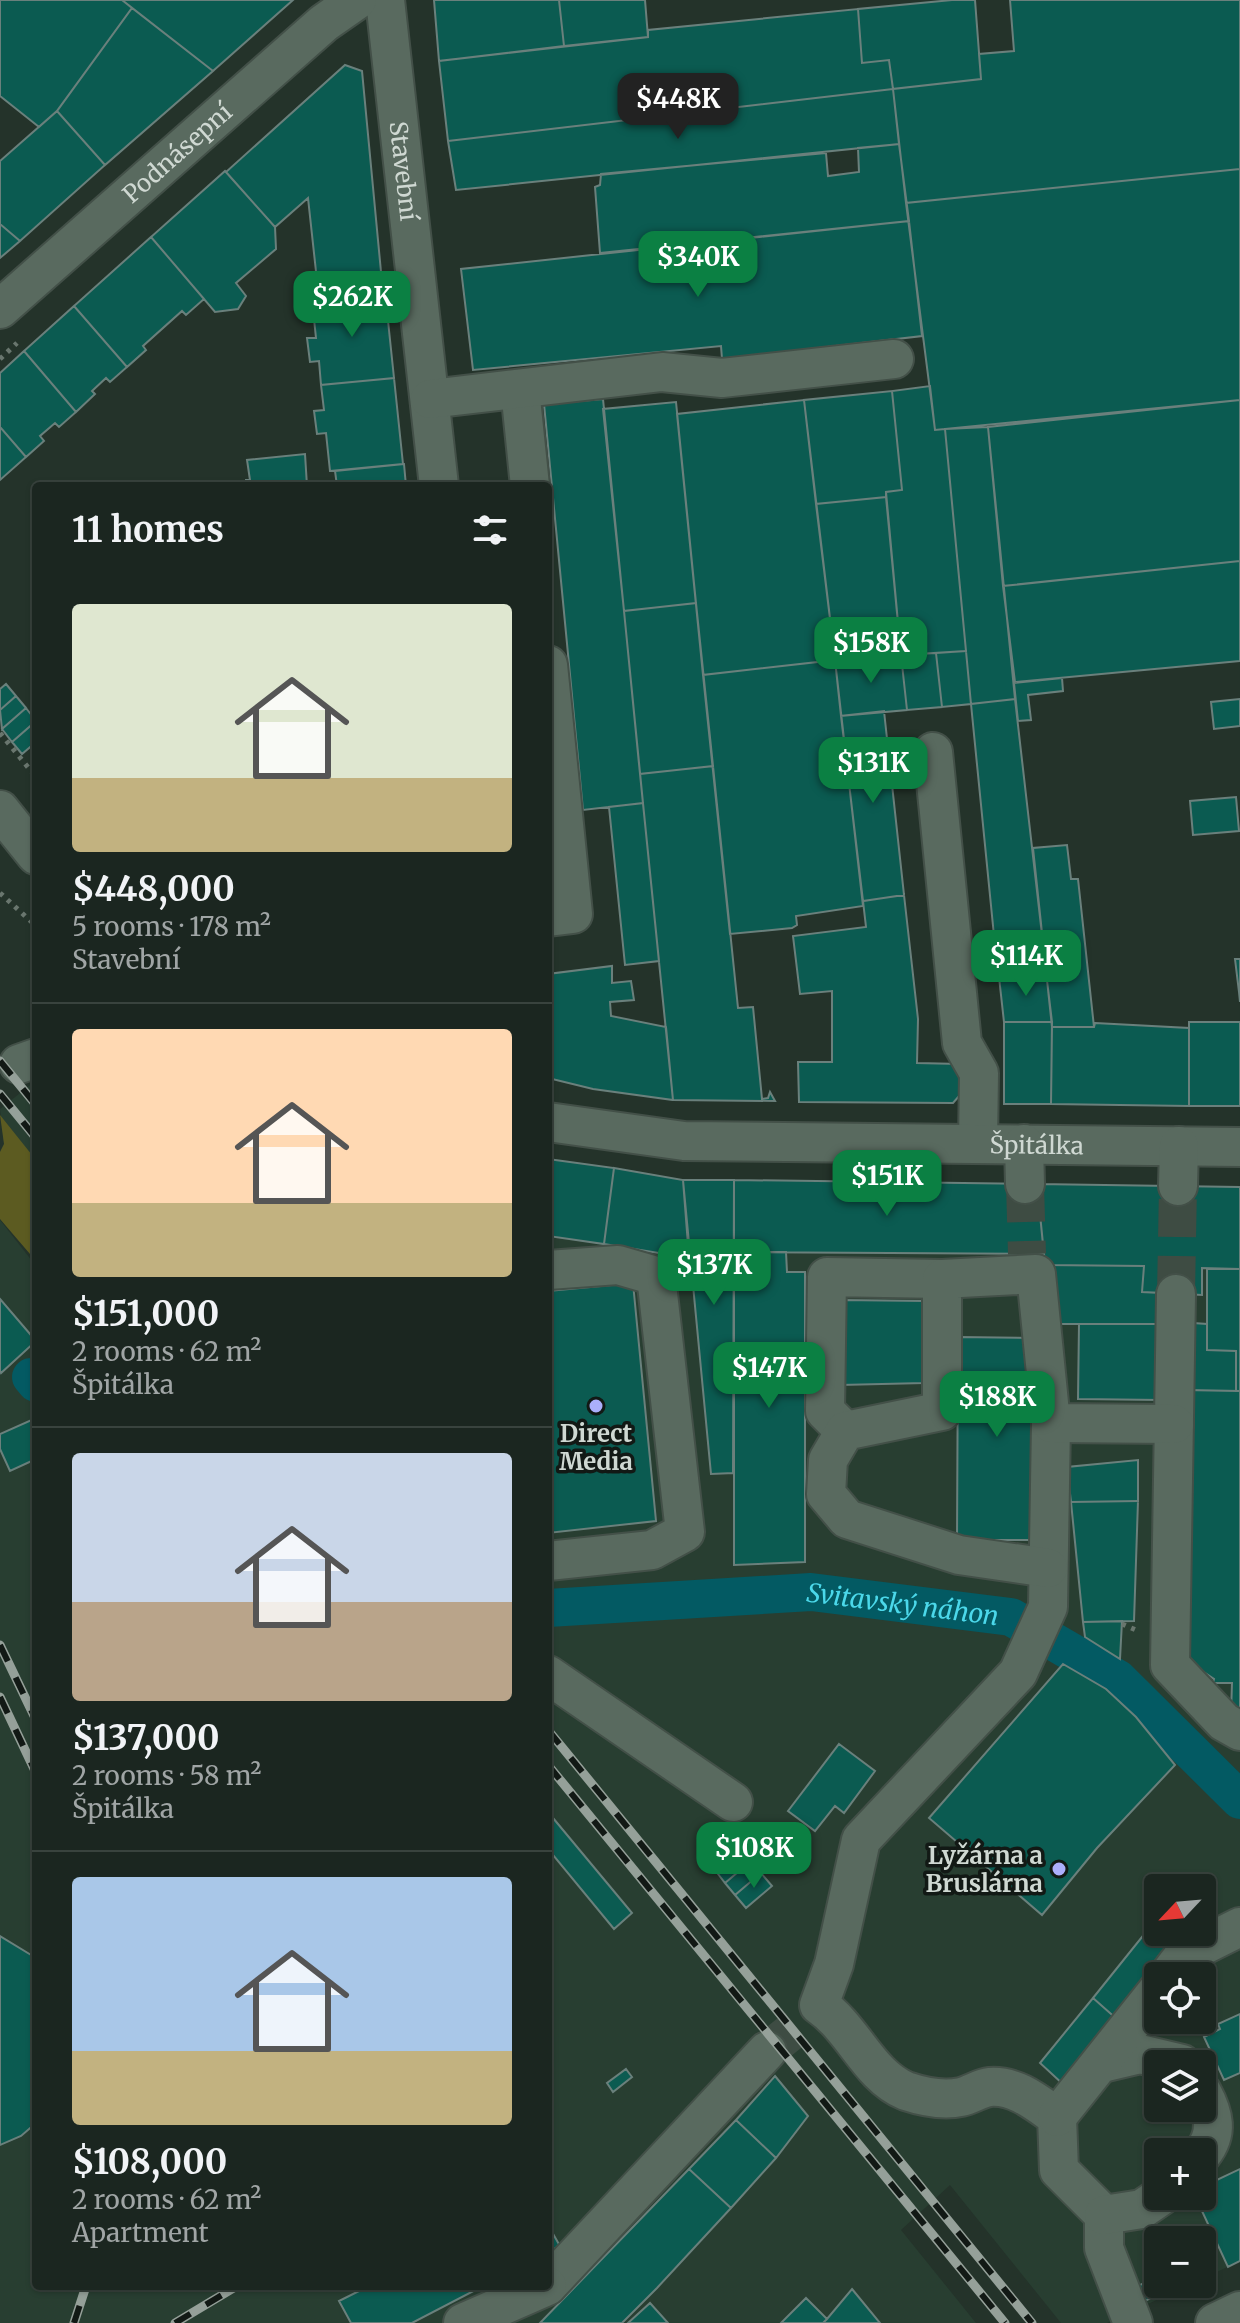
<!DOCTYPE html>
<html lang="en">
<head>
<meta charset="utf-8">
<style>
	body { margin:0; font-family:Merriweather,serif; background:#242e29; color:#f1f3f6; height:100vh; display:flex; flex-direction:column; font-size:30px; white-space:nowrap }
	* { box-sizing:border-box; margin:0 }
	p { font-size:26px; color:#a0a5a5 }
	.icon { flex:none; width:44px; height:44px; fill:none; stroke:currentColor; stroke-width:2; stroke-linecap:round; stroke-linejoin:round }
	.map { position:relative; flex:1; overflow:hidden }
	.side { position:absolute; left:32px; top:482px; width:520px; height:1808px; display:flex; flex-direction:column; background:#1b2620; border-radius:8px; box-shadow:0 2px 6px #0004,0 0 0 2px #39433e }
	.side>* { flex:none }
	.needle { width:52px; rotate:244deg }
	.fabs { position:absolute; left:1144px; top:1874px; display:grid; gap:16px }
	.fabs a { display:grid; place-items:center; width:72px; height:72px; border-radius:8px; background:#1b2620; box-shadow:0 2px 6px #0004,0 0 0 2px #39433e; font-size:40px }
	.price { position:absolute; translate:-50% -68px; padding:0 18px; border-radius:16px; background:#0b8043; color:#fff; font-size:26px; line-height:52px; filter:drop-shadow(0 2px 4px #0008) }
	.price::after { content:''; position:absolute; left:50%; top:48px; width:24px; height:18px; margin-left:-12px; background:inherit; clip-path:polygon(0 0,100% 0,50% 100%) }
	.price.selected { background:#222; color:#fff }
	ul { padding:0; list-style:none }
	li { display:grid; align-content:center; gap:16px; height:424px; padding:0 40px }
	li+li { border-top:2px solid #39433e }
	li span { display:grid; place-items:center; height:248px; border-radius:8px; color:#555 }
	li>.icon { margin-inline-start:auto }
	span .icon { width:144px; height:144px; fill:#fffc; stroke-width:1 }
	li b { font-size:34px }
	h2 { display:flex; justify-content:space-between; align-items:center; height:96px; padding:0 40px; font-size:34px }
	.map>svg:first-child { display:block }
</style>
</head>
<body>
<div class="map">
<svg width="1240" height="2323" viewBox="0 0 1240 2323">
	<rect width="100%" height="100%" fill="#24332a"/>
	<!-- built -->
	<path fill="#283e31" fill-rule="evenodd" d="M34,1082L36,1083V1233L0,1152L4,1144L0,1109Z
		M548,1159L683,1180L1240,1187V2261L1202,2279V2240H1158V2284H1191L1107,2323H1061L950,2185L901,2230L976,2323H880L852,2289L823,2323H0V1220L36,1266V2286H548ZM1158,1888H1202V1932H1158ZM1158,1976H1202V2020H1158ZM1158,2064H1202V2108H1158ZM1158,2152H1202V2196H1158Z"/>
	<!-- green -->
	<path fill="#5c5b21" d="M0,1115L36,1160V1261L0,1219V1152L4,1144Z"/>
	<g fill="none" stroke-linecap="round" stroke-linejoin="round">
		<!-- canal -->
		<g stroke="#035a63" stroke-width="38">
			<path d="M31,1377L36,1383"/>
			<path id="s1" d="M548,1608L811,1592L1011,1617L1118,1679L1240,1800"/>
		</g>
	</g>
	<!-- building -->
	<path fill="#0b5b51" stroke="#6a807c" stroke-width="2" d="M0,0H122L132,8L57,111L39,127L0,96Z
		M122,0H293L213,71Z
		M434,0H559L564,46L439,61Z
		M559,0H645L648,37L564,46Z
		M952,0H975L981,79L893,89L889,60L862,63L858,9Z
		M1010,0H1240V169L906,203L893,89L981,79L979,54L1014,51Z
		M132,8L213,71L105,165L57,111Z
		M858,9L862,63L889,60L893,89L448,141L439,61L648,37V30Z
		M345,65L362,71L383,293L319,299L308,198L275,227L226,172Z
		M893,89L899,144L456,190L448,141Z
		M57,111L105,165L20,241L0,224V161Z
		M899,144L909,221L600,253L595,187L600,185L601,174L826,153L828,176L859,172L858,148Z
		M1240,169V400L935,430L906,203Z
		M225,171L275,227L276,249L236,283L246,296L238,309L215,312L151,237Z
		M909,221L922,336L722,359L721,346L473,370L461,269Z
		M0,224L20,241L0,258Z
		M151,237L204,299L186,315L182,311L143,346L146,350L127,367L74,306Z
		M385,292L394,378L321,385L319,361L310,362L307,338H316L312,300Z
		M74,306L127,367L110,382L106,378L92,391L95,394L76,412L24,351Z
		M24,351L76,412L59,427L55,423L40,436L44,441L26,457L0,427V373Z
		M394,378L403,464L330,471L326,433L317,434L314,411L324,410L321,385Z
		M930,386L935,430L945,429L966,651L901,655L886,492L902,490L892,391Z
		M892,391L902,490L886,492V497L816,504L804,400Z
		M603,399L643,803L583,810L544,404Z
		M804,400L835,660L703,675L677,414Z
		M1240,400V561L1003,586L988,427Z
		M676,402L696,603L624,611L603,409Z
		M0,427L26,457L0,480Z
		M988,427L1015,699L971,704L945,429Z
		M305,454L307,486H245L246,480H250L247,460Z
		M404,464L406,486H337L335,471Z
		M886,497L901,655L835,660L816,504Z
		M1240,561V661L1015,682L1003,586Z
		M696,603L713,766L640,774L624,611Z
		M966,651L971,704L942,707L936,653Z
		M936,653L942,707L907,710L901,655Z
		M901,655L907,710L841,716L835,660Z
		M835,660L863,906L796,916L797,925L792,928L730,934L703,675Z
		M1062,678L1063,691L1028,695L1031,720L1018,721L1014,683Z
		M6,684L16,696L0,710V689Z
		M16,696L26,708L2,729L0,710Z
		M1015,699L1045,961L997,966L971,704Z
		M1240,699V726L1214,729L1211,702Z
		M26,708L36,721L12,742L2,729Z
		M884,711L904,895L863,901L841,716Z
		M36,721V742L22,754L12,742Z
		M713,766L738,1008L753,1007L762,1099L768,1098L770,1092L775,1101L673,1100L640,774Z
		M1236,797L1239,831L1193,835L1190,801Z
		M643,803L659,961L625,965L609,807Z
		M1067,845L1071,879H1078L1094,1027H1052L1033,848Z
		M904,895L918,1019L917,1063L960,1064V1095L953,1103L799,1102L798,1062H832V991L800,994L793,936L866,927L863,901Z
		M1235,959H1240V1002L1239,992Z
		M612,966V983L631,981L634,1000L610,1002L611,1016L666,1027L673,1100L593,1089L548,1078V974Z
		M1046,972L1052,1022H1004L999,977Z
		M1004,1022H1052L1051,1104H1004Z
		M1189,1022H1240V1106H1189Z
		M1095,1023L1189,1028V1106L1051,1104L1052,1027H1094Z
		M548,1159L614,1168L604,1244L548,1236Z
		M614,1168L683,1180L689,1258L604,1244Z
		M683,1180H734L733,1473L711,1474Z
		M734,1180L1037,1184L1044,1254L734,1252Z
		M1037,1184L1240,1187V1269L1202,1268V1295L1142,1292L1144,1266L1045,1265Z
		M734,1252H786L787,1272H805V1562L734,1565Z
		M1045,1265L1144,1266L1142,1292L1163,1293L1162,1324H1052Z
		M1207,1269H1240V1391H1236V1351L1207,1350Z
		M633,1283L656,1521L548,1533V1291Z
		M0,1299L36,1341L1,1373L0,1371Z
		M840,1300L925,1301L924,1383L840,1385Z
		M1193,1323L1207,1324V1350L1236,1351V1391L1186,1390Z
		M1079,1324H1162L1161,1400L1078,1399Z
		M958,1337L1037,1338L1036,1540H957Z
		M1188,1390L1240,1391V1714H1231L1232,1683H1213L1214,1679L1184,1659Z
		M36,1418V1459L10,1471L0,1449V1434Z
		M1138,1460V1501L1071,1502L1067,1467Z
		M1138,1501L1134,1621L1083,1622L1071,1502Z
		M1122,1621L1120,1659L1085,1637L1083,1622Z
		M1063,1664L1106,1689L1136,1717L1175,1765L1097,1848L1042,1915L929,1818Z
		M839,1744L875,1771L844,1813L835,1806L815,1831L788,1811Z
		M548,1812L632,1913L614,1929L548,1849Z
		M740,1849L751,1861L725,1883L715,1870Z
		M751,1861L761,1873L735,1895L725,1883Z
		M761,1873L772,1886L746,1908L735,1895Z
		M1154,1922L1158,1932H1164L1180,1947L1119,2021L1093,1998Z
		M0,1936L36,1958V2123L21,2136L0,2145Z
		M1093,1998L1119,2021L1065,2086L1040,2063Z
		M1240,2014V2073L1224,2080L1204,2037L1220,2029L1218,2024Z
		M626,2069L632,2077L613,2092L607,2083Z
		M775,2076L808,2116L776,2158L736,2120Z
		M736,2120L776,2158L731,2208L689,2169Z
		M689,2169L731,2208L657,2288L622,2323H540Z
		M1240,2169V2261L1228,2267L1195,2196H1202V2187Z
		M548,2225L560,2246L548,2252Z
		M1156,2277L1163,2292L1139,2304L1132,2289Z
		M369,2286H483L412,2323H351L339,2301Z
		M852,2289L880,2323H823L827,2319Z
		M806,2298L827,2319L823,2323H781Z
		M650,2303L668,2323H628Z"/>
	<g fill="none" stroke-linecap="round" stroke-linejoin="round">
		<!-- minor-tunnel -->
		<path stroke="#3e4c43" stroke-width="38" stroke-dasharray="38 19" stroke-linecap="butt" d="M1025,1184L1027,1254
			M1176,1294L1178,1186
			M767,2051L802,2023"/>
		<!-- minor casing -->
		<g stroke="#435048" stroke-width="42">
			<g id="minor">
				<path id="s2" d="M385,0L439,486"/>
				<path id="s3" d="M0,309L324,23L357,0"/>
				<path d="M520,389L530,486"/>
				<path d="M430,399L662,372L722,378L894,359"/>
				<path d="M548,665L573,914L548,917"/>
				<path d="M933,752L962,1043L979,1073L978,1143"/>
				<path d="M0,810L36,855"/>
				<path d="M19,1064L36,1058"/>
				<path id="s4" d="M548,1122L684,1141L1240,1147"/>
				<path d="M1024,1144L1025,1184"/>
				<path d="M1178,1186L1179,1146"/>
				<path d="M548,1270L618,1265L656,1276L685,1532L652,1550L548,1561"/>
				<path d="M1176,1294L1170,1665L1224,1722L1240,1731"/>
				<path d="M1051,1423L1048,1607L1018,1673L861,1840L834,1964L819,2005C854,2029 868,2075 906,2091C924,2097 942,2101 961,2097C971,2095 980,2088 990,2087C1016,2085 1037,2103 1057,2117L1059,2170L1104,2215V2248L1133,2323"/>
				<path d="M845,1431L825,1411L827,1277L942,1279"/>
				<path d="M1048,1568L959,1555L847,1519L826,1494L828,1460L845,1431L942,1411V1279L1036,1274L1051,1423L1174,1424"/>
				<path d="M548,1675L733,1802"/>
				<path d="M1168,1976L1184,1955L1240,1927"/>
				<path d="M1102,2063L1140,2054L1182,2064"/>
				<path d="M1202,2092C1214,2114 1219,2133 1202,2154"/>
				<path d="M1057,2117L1158,1990"/>
				<path d="M1104,2215L1142,2209L1161,2196"/>
				<path d="M548,2285L767,2051"/>
				<path d="M463,2323L547,2286"/>
				<path d="M1215,2323L1240,2311"/>
			</g>
		</g>
		<!-- path -->
		<path stroke="#69766e" stroke-width="5" stroke-dasharray="4 6" stroke-linecap="butt" d="M0,359L17,343
			M0,733L36,777
			M0,893L36,926
			M1122,1624L1136,1630"/>
		<!-- minor -->
		<use href="#minor" stroke="#596a5f" stroke-width="38"/>
		<!-- rail casing -->
		<g stroke="#95a099" stroke-width="9">
			<path id="rail" d="M0,1061L36,1105
				M0,1094L36,1138
				M0,1645L36,1720
				M0,1697L36,1773
				M548,1730L1032,2323
				M548,1765L1005,2323
				M74,2323L86,2286
				M175,2323L237,2286"/>
		</g>
		<!-- rail -->
		<use href="#rail" stroke="#121915" stroke-width="6" stroke-dasharray="18" stroke-linecap="butt"/>
	</g>
	<!-- markers -->
	<g fill="#abaffb" stroke="#121915" stroke-width="3">
		<circle cx="596" cy="1406" r="8"/>
		<circle cx="1059" cy="1869" r="8"/>
	</g>
	<g text-anchor="middle" dominant-baseline="central" stroke-width="7" stroke-linejoin="round" paint-order="stroke">
		<!-- street labels -->
		<g font-size="24" fill="#cfd8d2" stroke="#121915">
			<text stroke="none"><textPath href="#s3" startOffset="236">Podnásepní</textPath></text>
			<text stroke="none"><textPath href="#s2" startOffset="172">Stavební</textPath></text>
			<text stroke="none"><textPath href="#s4" startOffset="490">Špitálka</textPath></text>
		</g>
		<!-- poi labels -->
		<g font-size="24" font-weight="bold" fill="#cfd8d2" stroke="#121915">
			<text x="596" y="1433">Direct<tspan x="596" dy="28">Media</tspan></text>
			<text x="1043" y="1855" text-anchor="end">Lyžárna a<tspan x="1043" dy="28">Bruslárna</tspan></text>
		</g>
		<!-- water labels -->
		<g font-size="26" font-style="italic" fill="#4bd8ea" stroke="#121915">
			<text stroke="none"><textPath href="#s1" startOffset="356">Svitavský náhon</textPath></text>
		</g>
	</g>
</svg>
<div class="fabs">
<a><svg class="needle" viewBox="-14 -14 28 28"><path d="M0-13l5 13h-10z" fill="#e53935"/><path d="M0 13l5-13h-10z" fill="#a0a5a5"/></svg></a>
<a><svg class="icon" aria-label="locate" viewBox="0 0 24 24"><circle cx="12" cy="12" r="6"/><path d="M12 2v4M12 18v4M2 12h4M18 12h4"/></svg></a>
<a><svg class="icon" aria-label="layers" viewBox="0 0 24 24"><path d="M12 4l9 5-9 5-9-5zM3 14l9 5 9-5"/></svg></a>
<a>+</a>
<a>−</a>
</div>
<b class="price selected" style="left:678px;top:141px">$448K</b>
<b class="price" style="left:698px;top:299px">$340K</b>
<b class="price" style="left:352px;top:339px">$262K</b>
<b class="price" style="left:871px;top:685px">$158K</b>
<b class="price" style="left:873px;top:805px">$131K</b>
<b class="price" style="left:1026px;top:998px">$114K</b>
<b class="price" style="left:887px;top:1218px">$151K</b>
<b class="price" style="left:714px;top:1307px">$137K</b>
<b class="price" style="left:769px;top:1410px">$147K</b>
<b class="price" style="left:997px;top:1439px">$188K</b>
<b class="price" style="left:754px;top:1890px">$108K</b>
<section class="side">
<h2>11 homes<svg class="icon" aria-label="filters" viewBox="0 0 24 24"><path d="M4 7h16M4 17h16"/><circle cx="9" cy="7" r="2"/><circle cx="15" cy="17" r="2"/></svg></h2>
<ul>
<li><span style="background:linear-gradient(#dfe7d0 70%,#c2b280 0)"><svg class="icon" aria-label="home" viewBox="0 0 24 24"><path d="M3 11l9-7 9 7M6 9v11h12V9"/></svg></span><div><b>$448,000</b><p>5 rooms · 178 m²</p><p>Stavební</p></div></li>
<li><span style="background:linear-gradient(#ffd9b3 70%,#c2b280 0)"><svg class="icon" aria-label="home" viewBox="0 0 24 24"><path d="M3 11l9-7 9 7M6 9v11h12V9"/></svg></span><div><b>$151,000</b><p>2 rooms · 62 m²</p><p>Špitálka</p></div></li>
<li><span style="background:linear-gradient(#c9d6e8 60%,#b9a48a 0)"><svg class="icon" aria-label="home" viewBox="0 0 24 24"><path d="M3 11l9-7 9 7M6 9v11h12V9"/></svg></span><div><b>$137,000</b><p>2 rooms · 58 m²</p><p>Špitálka</p></div></li>
<li><span style="background:linear-gradient(#a9c7e8 70%,#c2b280 0)"><svg class="icon" aria-label="home" viewBox="0 0 24 24"><path d="M3 11l9-7 9 7M6 9v11h12V9"/></svg></span><div><b>$108,000</b><p>2 rooms · 62 m²</p><p>Apartment</p></div></li>
</ul>
</section>
</div>
</body>
</html>
